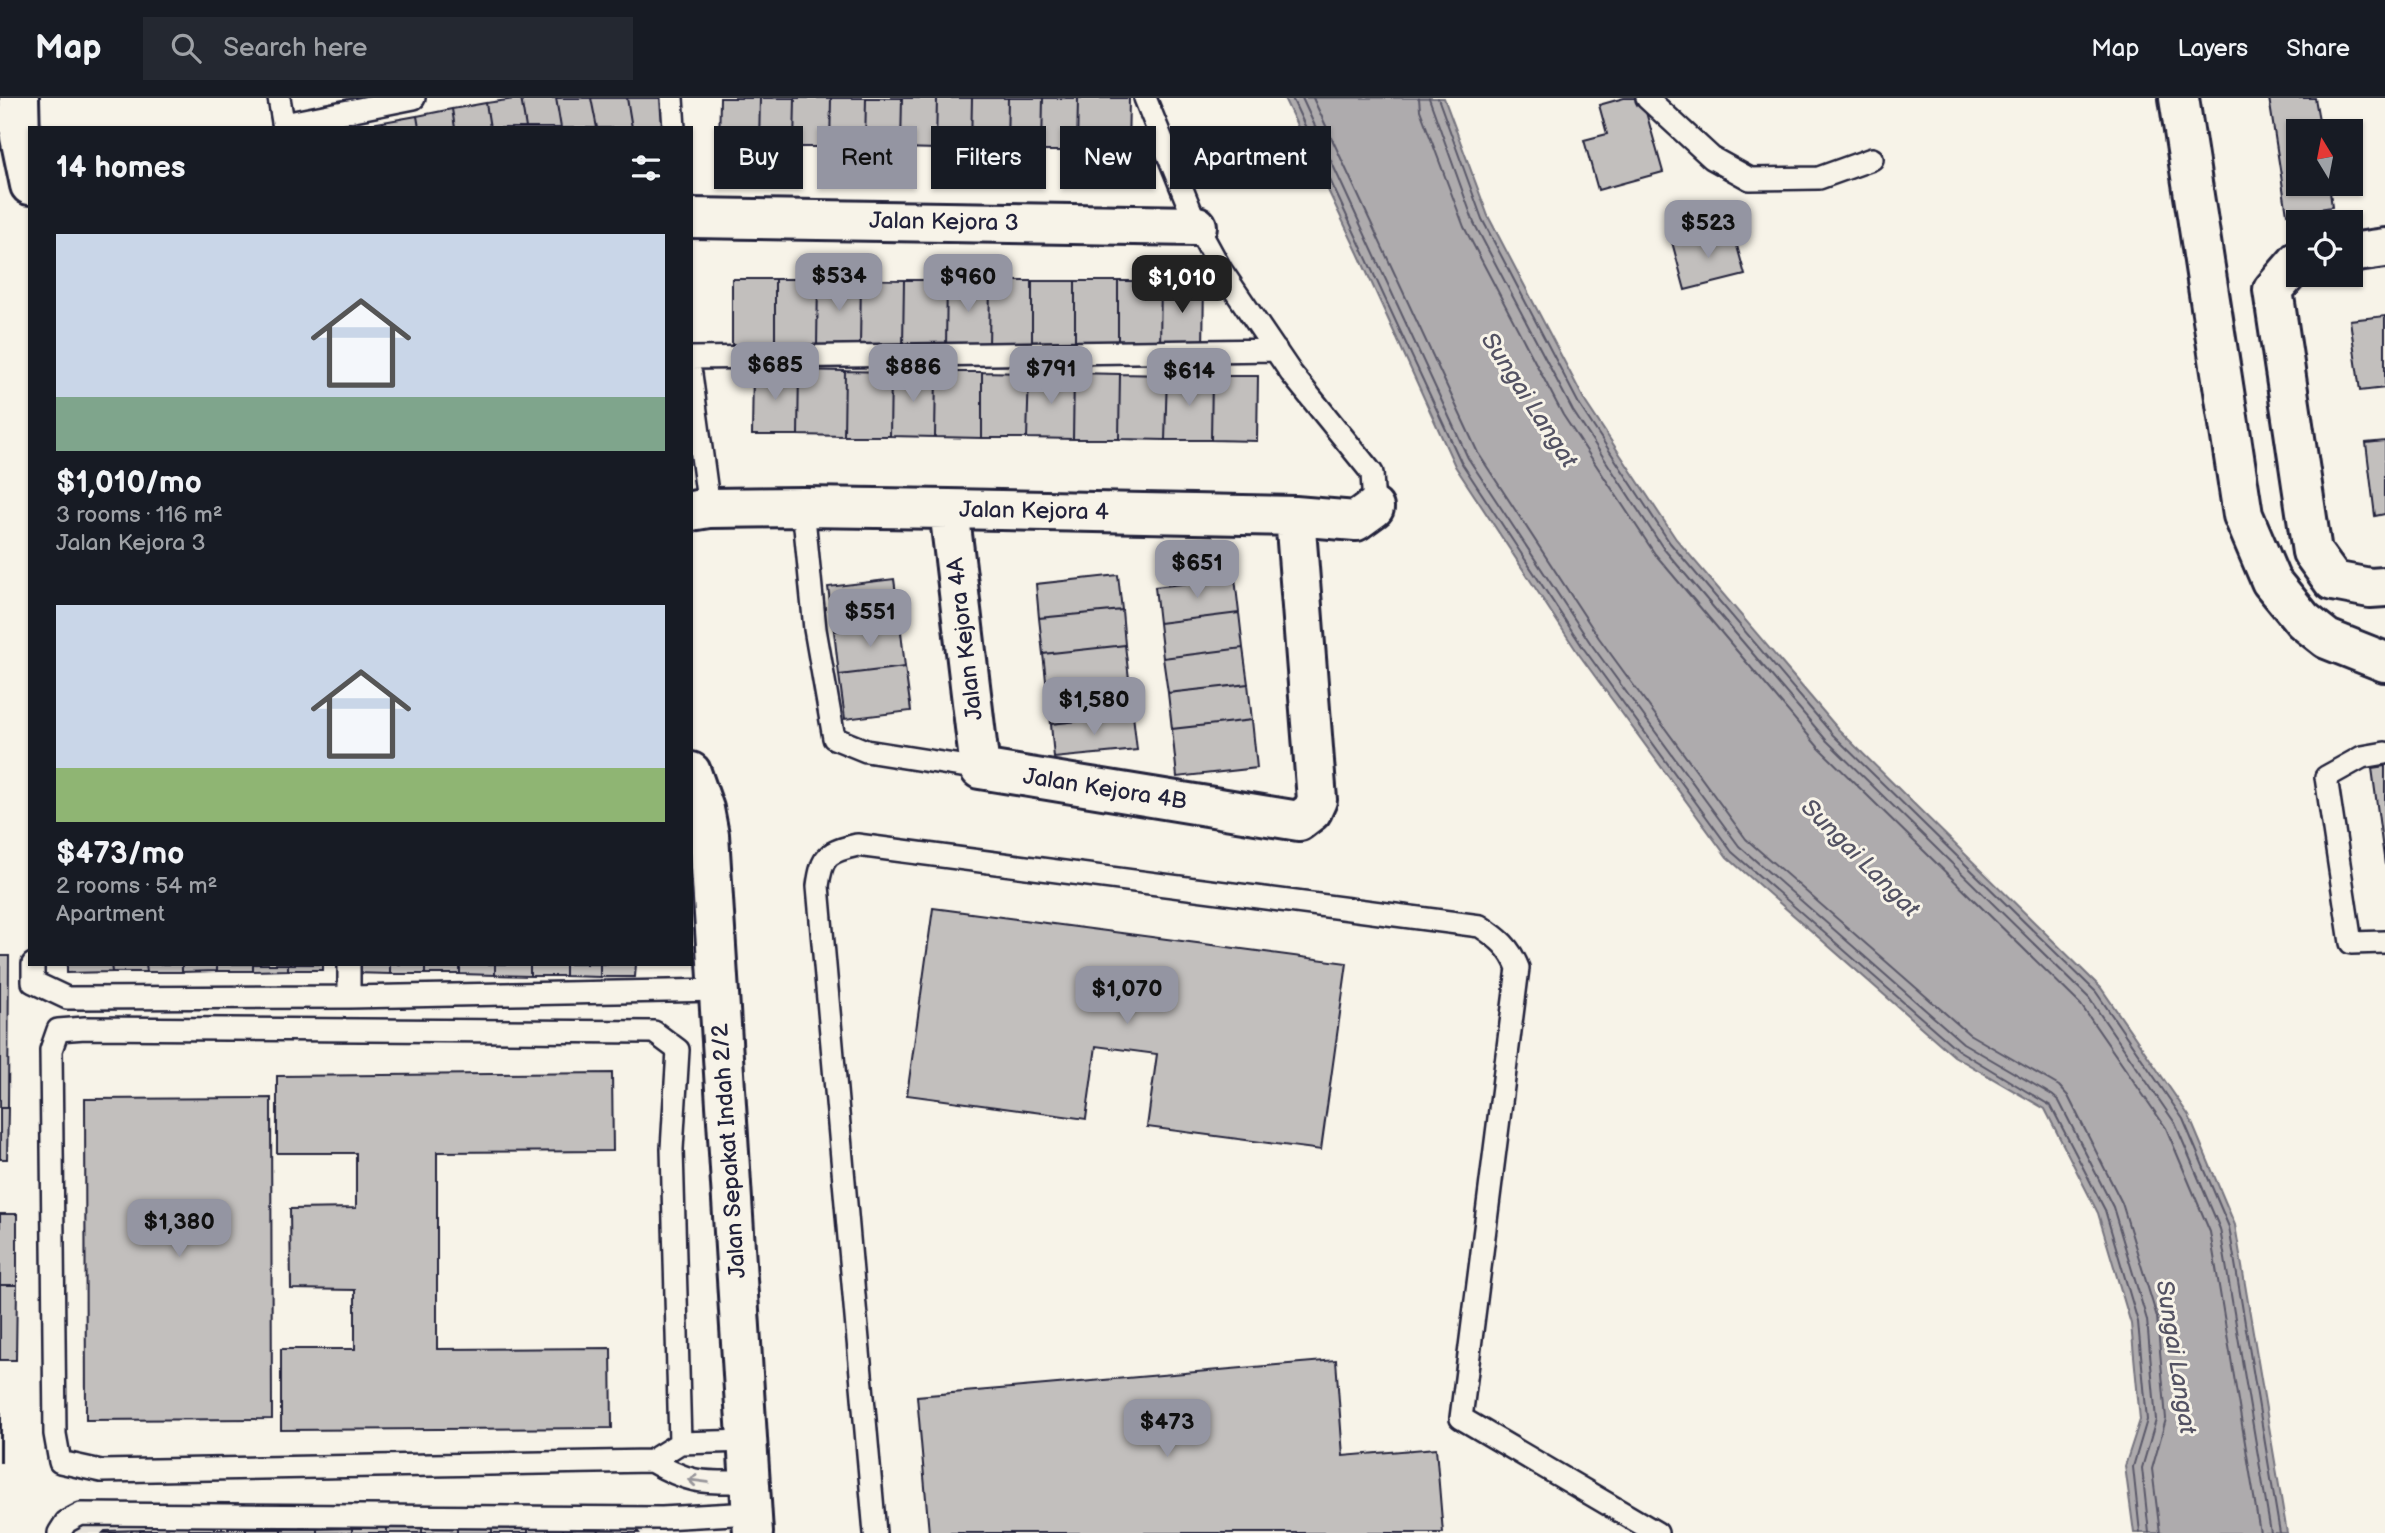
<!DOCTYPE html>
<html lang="en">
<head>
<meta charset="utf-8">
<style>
	body { margin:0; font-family:"Balsamiq Sans",sans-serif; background:#242831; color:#f1f3f6; height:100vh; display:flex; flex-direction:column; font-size:26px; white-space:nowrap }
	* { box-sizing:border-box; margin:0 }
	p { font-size:23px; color:#9ea1a6 }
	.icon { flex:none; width:38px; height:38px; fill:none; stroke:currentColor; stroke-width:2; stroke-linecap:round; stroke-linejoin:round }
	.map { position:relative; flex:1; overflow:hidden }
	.drawer { position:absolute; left:28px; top:28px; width:665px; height:840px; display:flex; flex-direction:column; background:#171b24; border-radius:0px; box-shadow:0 2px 5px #0004 }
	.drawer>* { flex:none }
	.guide { position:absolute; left:714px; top:28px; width:665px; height:63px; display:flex; gap:14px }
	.needle { width:46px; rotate:350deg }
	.fabs { position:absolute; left:2286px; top:21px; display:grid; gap:14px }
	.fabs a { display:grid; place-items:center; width:77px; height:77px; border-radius:0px; background:#171b24; box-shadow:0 2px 5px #0004; font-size:35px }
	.price { position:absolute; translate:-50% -60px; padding:0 16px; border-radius:14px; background:#9495a2; color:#111; font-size:23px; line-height:46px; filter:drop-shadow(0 2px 4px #0008) }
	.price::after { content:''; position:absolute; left:50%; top:42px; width:21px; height:16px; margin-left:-10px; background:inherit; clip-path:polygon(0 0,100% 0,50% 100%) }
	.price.on { background:#222; color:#fff }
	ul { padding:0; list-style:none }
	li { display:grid; align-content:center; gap:14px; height:371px; padding:0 28px }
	li span { display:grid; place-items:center; height:217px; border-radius:0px; color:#555 }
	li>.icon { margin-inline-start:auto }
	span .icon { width:126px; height:126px; fill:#fffc; stroke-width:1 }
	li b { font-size:30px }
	h2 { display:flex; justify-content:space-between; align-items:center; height:84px; padding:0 28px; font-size:30px }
	.pill { padding:0 24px; border-radius:0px; background:#171b24; box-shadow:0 2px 5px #0004; font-size:24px; line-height:63px }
	.pill.on { background:#9495a2; color:#111 }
	header { display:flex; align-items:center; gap:42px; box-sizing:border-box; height:98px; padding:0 35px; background:#171b24; border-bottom:2px solid #363941 }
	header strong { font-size:33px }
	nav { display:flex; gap:38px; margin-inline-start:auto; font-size:24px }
	.search { width:490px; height:63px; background:#242831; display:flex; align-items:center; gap:18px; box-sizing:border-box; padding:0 24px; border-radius:0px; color:#9ea1a6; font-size:26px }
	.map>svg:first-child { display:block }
</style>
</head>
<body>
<header>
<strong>Map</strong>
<div class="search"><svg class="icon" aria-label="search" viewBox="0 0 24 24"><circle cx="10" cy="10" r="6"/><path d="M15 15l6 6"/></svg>Search here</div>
<nav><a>Map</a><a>Layers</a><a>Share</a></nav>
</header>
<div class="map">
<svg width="2385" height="1435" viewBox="0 0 2385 1435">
	<rect width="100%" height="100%" fill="#f7f3e8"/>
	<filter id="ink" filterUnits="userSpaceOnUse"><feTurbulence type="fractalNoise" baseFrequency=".0143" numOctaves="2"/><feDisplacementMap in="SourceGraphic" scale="14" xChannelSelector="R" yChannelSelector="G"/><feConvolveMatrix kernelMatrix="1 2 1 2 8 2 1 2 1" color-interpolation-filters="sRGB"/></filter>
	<g filter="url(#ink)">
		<!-- built -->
		<path fill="#e7e3db" d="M82,1424L654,1426V1435H69Z"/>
		<!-- water -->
		<path fill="#aeabad" stroke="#76747f" stroke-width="2" d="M1284,0H1444L1488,118L1586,305L1676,441L1839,632L2101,890L2189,1018L2235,1127L2287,1435H2134L2125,1368L2140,1322L2131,1226L2098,1115L2045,1011L1954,958L1727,759L1578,555L1455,368L1358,155Z"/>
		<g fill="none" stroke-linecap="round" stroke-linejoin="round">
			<!-- shore -->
			<path stroke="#5a5969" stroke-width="2" d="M1292,0L1461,364L1584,551L1732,754L1958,952L2051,1008L2105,1112L2138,1224L2147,1322L2133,1369L2140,1435
				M1302,0L1468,360L1591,546L1739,748L1963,945L2052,997L2059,1003L2113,1109L2147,1222L2156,1322L2142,1370L2149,1435
				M1313,0L1478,355L1599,540L1746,741L1969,936L2059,988L2068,998L2122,1105L2157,1219L2166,1321L2152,1371L2160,1435
				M1419,0L1420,12L1464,129L1563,317L1655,456L1819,650L2081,907L2166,1030L2210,1134L2260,1435
				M1429,0L1474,125L1573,313L1663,450L1827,643L2089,900L2175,1025L2220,1131L2271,1435
				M1438,0L1482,121L1580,308L1670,445L1833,637L2096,894L2183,1021L2229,1129L2280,1435"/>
		</g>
		<!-- building -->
		<path fill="#c2bfbd" stroke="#22223b" stroke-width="2" d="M521,0H556L561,30H526Z
			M521,0L526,30H490L486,5Z
			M556,0H591L597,30H561Z
			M591,0H627L632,30H597Z
			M627,0H662L667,30H632Z
			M720,0H760L759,48H719Z
			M760,0H795L794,49L759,48Z
			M795,0H831L830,49H794Z
			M831,0H866L865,50L830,49Z
			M866,0H902L901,50H865Z
			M902,0H937L936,51L901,50Z
			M937,0H972L971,52L936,51Z
			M972,0H1008L1007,52H971Z
			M1008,0H1043L1042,53L1007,52Z
			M1043,0H1078L1077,53H1042Z
			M1078,0H1129L1128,54L1077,53Z
			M1624,0H1642L1663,74L1598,92L1584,42L1607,36L1599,7Z
			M2269,0H2315L2321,33H2298V86H2329L2332,109L2287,116Z
			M486,5L490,30H455L452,11Z
			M452,11L455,30H419L417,18Z
			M417,18L419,30H384L383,24Z
			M383,24L384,30H349Z
			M1710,134L1712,143L1734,137L1745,177L1685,192L1672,144Z
			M732,181H775V248L732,247Z
			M775,181H818L817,248H775Z
			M818,181H861L860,248H817Z
			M861,181L904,182L903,248H860Z
			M904,182H947L946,248H903Z
			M947,182L990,183L989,249L946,248Z
			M990,183H1032V249H989Z
			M1032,183H1075V250L1032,249Z
			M1075,183H1118V250H1075Z
			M1118,183H1161L1160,250H1118Z
			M1161,183L1204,184L1203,251L1160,250Z
			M2385,218V290L2360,293L2350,222Z
			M753,271L799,272L798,337H752Z
			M799,272L845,273L844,338L798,337Z
			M845,273L891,274L890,338H844Z
			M891,274H936L935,339L890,338Z
			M936,274H982V340L935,339Z
			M982,274L1029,275L1027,340H982Z
			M1029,275H1074L1073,341L1027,340Z
			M1074,275L1120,276L1119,341H1073Z
			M1120,276L1167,277L1165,342L1119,341Z
			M1167,277L1212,278L1211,342H1165Z
			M1212,278H1258L1257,343L1211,342Z
			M2385,343V416L2375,418L2366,345Z
			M1118,477L1122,512L1039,520L1036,486Z
			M1235,480L1239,515L1159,525L1155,489Z
			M894,481L900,525L834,533L828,489Z
			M1122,512L1125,547L1043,556L1039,520Z
			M1239,515L1243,550L1163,560L1159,525Z
			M900,525L905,569L839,577L834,533Z
			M1125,547L1129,581L1047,591L1043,556Z
			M1243,550L1248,586L1168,595L1163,560Z
			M905,569L911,613L845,621L839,577Z
			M1129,581L1133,617L1051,626L1047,591Z
			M1248,586L1252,622L1172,631L1168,595Z
			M1133,617L1137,652L1054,660L1051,626Z
			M1252,622L1257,670L1177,679L1172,631Z
			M2385,668V767L2372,670Z
			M933,810L1347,865L1321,1052L1147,1029L1157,956L1096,948L1086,1021L907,997Z
			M0,858H9L8,1010H0Z
			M67,866H111L112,874L67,875Z
			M111,866H146L147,874H112Z
			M146,866H182V874H147Z
			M182,866H217V873L182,874Z
			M217,866H253V873H217Z
			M253,866H288V872L253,873Z
			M288,866H323V872H288Z
			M354,866H390V876L354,875Z
			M390,866H425V876H390Z
			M425,866H460V876H425Z
			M460,866H495V877L460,876Z
			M495,866H530V878L495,877Z
			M530,866H565V878H530Z
			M565,866H600V879L565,878Z
			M600,866H636L635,879H600Z
			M612,975L613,1053L437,1054V1251L611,1250L612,1330L281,1332V1251H355V1192L291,1191L290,1111L356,1110V1055H277V978Z
			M271,1000L272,1321L86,1322L85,1001Z
			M0,1010H8L7,1061H0Z
			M0,1116H17V1187H0Z
			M0,1187H17L16,1262H0Z
			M1336,1262L1343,1358L1436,1350L1443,1435H929L917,1298Z
			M0,1315H1V1364H0Z
			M633,1427L639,1435H599L598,1428Z
			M563,1428H598L599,1435H563Z
			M563,1428V1435H528V1429Z
			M457,1429H492V1435H457Z
			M457,1429V1435H422V1430Z
			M492,1429H528V1435H492Z
			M352,1430H387V1435H352Z
			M352,1430V1435H317V1431Z
			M387,1430H422V1435H387Z
			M246,1431H281V1435H246Z
			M246,1431V1435H210V1432Z
			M281,1431H317V1435H281Z
			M140,1432H175V1435H140Z
			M140,1432V1435H103L105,1433Z
			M175,1432H210V1435H175Z"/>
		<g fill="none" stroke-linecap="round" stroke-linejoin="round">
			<!-- service casing -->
			<g stroke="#22223b" stroke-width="26">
				<path id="service" d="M279,0L284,30
					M672,0L674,30
					M1145,0L1197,128L1221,172L1291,275L1372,375L1374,410
					M1647,0L1712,60L1750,81L1819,80L1872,61
					M284,26L414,0
					M691,260L1276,252
					M691,276L709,410
					M803,409L815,531L834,640L866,653L980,671
					M2385,655L2362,659L2326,679L2351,845L2385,844
					M33,866V884L67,900L349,899L719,892
					M349,866V899
					M85,930L654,934L678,952L672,1051L680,1345L651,1363L101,1373L60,1364L55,1336L51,952L58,932Z
					M680,1345L747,1343
					M651,1363C692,1387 704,1384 750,1384
					M59,1435L66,1424L81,1416L662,1420L752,1415
					M875,1435L818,788C822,757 828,754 857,747L1480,828C1498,840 1510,849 1518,870L1461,1320L1657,1435"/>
			</g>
			<!-- minor casing -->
			<g stroke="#22223b" stroke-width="44">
				<path id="minor" d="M19,0L20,39L30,87
					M691,120L1197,128
					M2350,155L2385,150
					M2298,163L2273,192L2312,454L2333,483L2370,490L2385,489
					M949,411L980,671L1299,723L1312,713L1317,702L1295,418
					M691,413L709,410L803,409L949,411L1295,418L1356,423L1374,410
					M691,674L704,711L709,737L753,1435"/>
			</g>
			<!-- tertiary casing -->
			<g stroke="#22223b" stroke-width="44">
				<path id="tertiary" d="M2179,0L2243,417L2271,483L2303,522L2327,541L2385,564"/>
			</g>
			<!-- service -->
			<use href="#service" stroke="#f7f3e8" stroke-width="21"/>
			<!-- minor -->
			<use href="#minor" stroke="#f7f3e8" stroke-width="38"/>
			<!-- tertiary -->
			<use href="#tertiary" stroke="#f7f3e8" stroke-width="38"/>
		</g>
		<!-- one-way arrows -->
		<defs><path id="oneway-shaft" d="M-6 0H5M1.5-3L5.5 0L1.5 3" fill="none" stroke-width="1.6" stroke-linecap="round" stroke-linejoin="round" transform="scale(1.75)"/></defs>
		<use stroke="#97959a" href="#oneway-shaft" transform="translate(698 1383) rotate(-172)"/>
	</g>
	<g text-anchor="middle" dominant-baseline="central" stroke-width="6" stroke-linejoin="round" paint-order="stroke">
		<!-- street labels -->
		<g font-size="23" fill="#22223b" stroke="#f7f3e8">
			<text transform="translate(944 124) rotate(1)">Jalan Kejora 3</text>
			<text transform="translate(1034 413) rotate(1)">Jalan Kejora 4</text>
			<text transform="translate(965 541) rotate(-97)">Jalan Kejora 4A</text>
			<text transform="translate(1105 691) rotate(9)">Jalan Kejora 4B</text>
			<text transform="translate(729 1053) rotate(-94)">Jalan Sepakat Indah 2/2</text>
		</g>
		<!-- water labels -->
		<g font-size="24" font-style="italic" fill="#535263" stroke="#f7f3e8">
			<text transform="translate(1529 302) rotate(57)">Sungai Langat</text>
			<text transform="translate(1860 760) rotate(45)">Sungai Langat</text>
			<text transform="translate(2176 1259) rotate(81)">Sungai Langat</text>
		</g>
	</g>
</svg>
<div class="fabs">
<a><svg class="needle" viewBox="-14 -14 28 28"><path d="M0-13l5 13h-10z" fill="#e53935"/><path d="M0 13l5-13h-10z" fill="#9ea1a6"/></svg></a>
<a><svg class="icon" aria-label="locate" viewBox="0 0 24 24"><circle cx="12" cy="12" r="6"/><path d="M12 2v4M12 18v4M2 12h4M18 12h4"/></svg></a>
</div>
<b class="price" style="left:1708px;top:162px">$523</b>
<b class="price" style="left:839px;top:215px">$534</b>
<b class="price" style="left:968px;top:216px">$960</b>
<b class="price on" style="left:1182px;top:217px">$1,010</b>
<b class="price" style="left:775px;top:304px">$685</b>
<b class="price" style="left:913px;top:306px">$886</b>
<b class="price" style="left:1051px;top:308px">$791</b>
<b class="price" style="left:1189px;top:310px">$614</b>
<b class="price" style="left:1197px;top:502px">$651</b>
<b class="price" style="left:870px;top:551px">$551</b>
<b class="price" style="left:1094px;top:639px">$1,580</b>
<b class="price" style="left:1127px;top:928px">$1,070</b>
<b class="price" style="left:179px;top:1161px">$1,380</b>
<b class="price" style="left:1167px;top:1361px">$473</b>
<div class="guide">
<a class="pill">Buy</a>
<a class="pill on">Rent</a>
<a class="pill">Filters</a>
<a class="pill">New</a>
<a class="pill">Apartment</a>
</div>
<section class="drawer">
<h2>14 homes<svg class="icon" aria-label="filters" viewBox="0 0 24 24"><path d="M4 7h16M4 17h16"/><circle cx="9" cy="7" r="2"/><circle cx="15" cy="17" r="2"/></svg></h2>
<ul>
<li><span style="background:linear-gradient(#c9d6e8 75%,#7fa58c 0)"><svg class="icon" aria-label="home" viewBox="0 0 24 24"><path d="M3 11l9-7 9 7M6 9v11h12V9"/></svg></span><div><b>$1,010/mo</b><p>3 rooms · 116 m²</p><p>Jalan Kejora 3</p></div></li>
<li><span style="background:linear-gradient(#c9d6e8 75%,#8fb573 0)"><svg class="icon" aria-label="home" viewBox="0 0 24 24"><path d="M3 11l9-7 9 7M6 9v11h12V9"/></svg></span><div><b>$473/mo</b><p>2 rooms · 54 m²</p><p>Apartment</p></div></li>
</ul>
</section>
</div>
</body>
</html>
